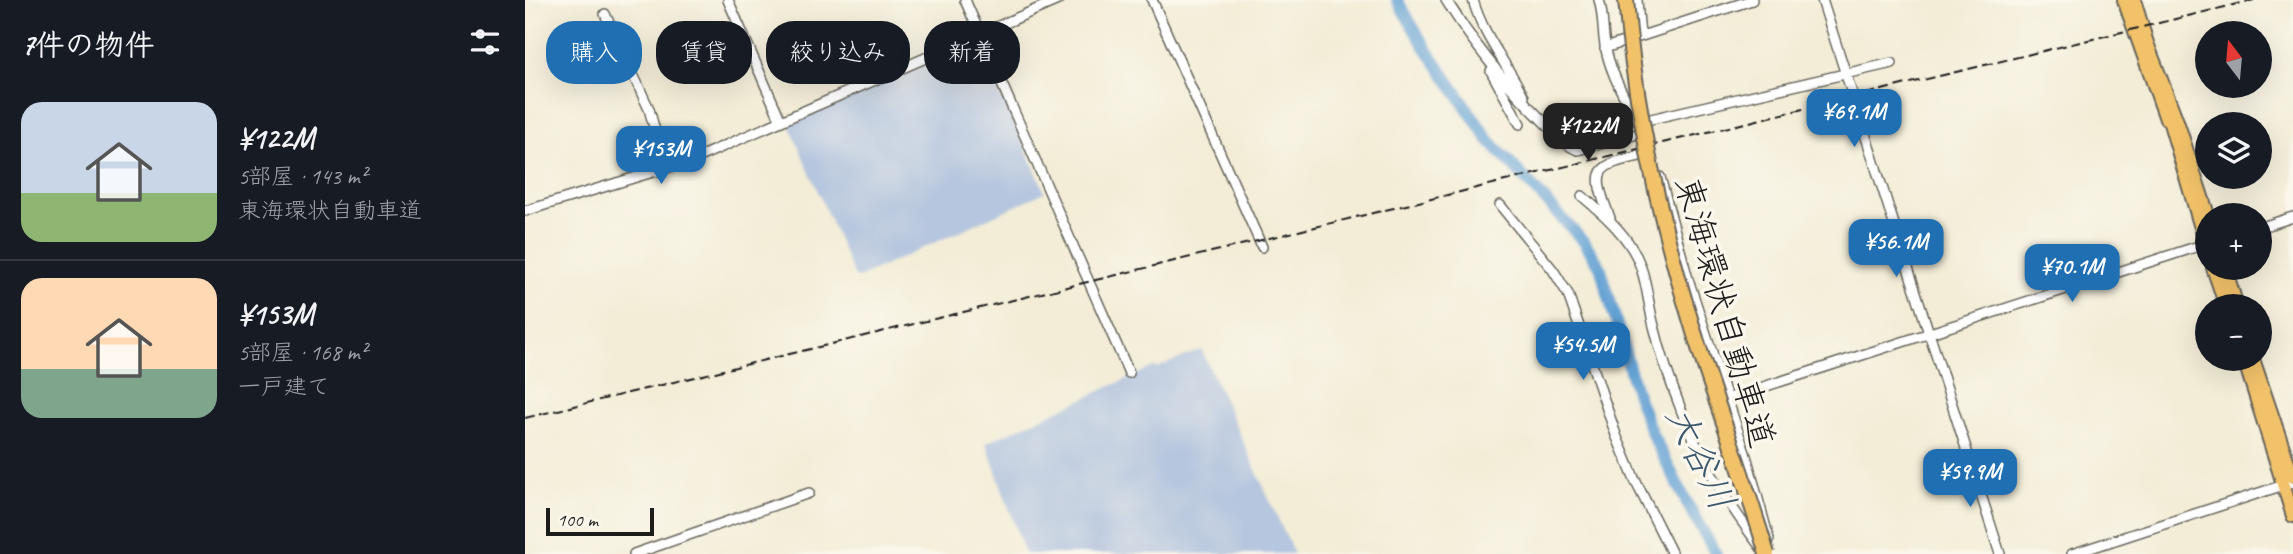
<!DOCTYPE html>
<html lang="ja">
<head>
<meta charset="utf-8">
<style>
	body { margin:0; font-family:Caveat,"Klee One",sans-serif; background:#242831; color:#f1f3f6; height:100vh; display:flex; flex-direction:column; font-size:26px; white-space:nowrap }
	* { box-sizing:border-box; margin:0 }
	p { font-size:23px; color:#9ea1a6 }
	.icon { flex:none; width:38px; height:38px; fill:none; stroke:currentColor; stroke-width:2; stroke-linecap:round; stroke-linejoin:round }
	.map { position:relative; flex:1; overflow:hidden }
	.drawer { display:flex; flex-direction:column; background:#171b24; width:525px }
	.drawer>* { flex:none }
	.hud { position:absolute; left:21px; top:21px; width:665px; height:63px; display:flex; gap:14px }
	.needle { width:46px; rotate:344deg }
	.fabs { position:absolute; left:1670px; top:21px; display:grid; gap:14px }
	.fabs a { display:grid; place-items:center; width:77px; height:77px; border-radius:50%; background:#171b24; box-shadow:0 7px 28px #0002; font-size:35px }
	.scale { position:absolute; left:21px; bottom:18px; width:108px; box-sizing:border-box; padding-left:7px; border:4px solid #1c1c1c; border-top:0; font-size:19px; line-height:24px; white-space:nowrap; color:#1c1c1c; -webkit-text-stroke:5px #fbf7ec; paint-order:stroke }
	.price { position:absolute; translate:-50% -60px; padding:0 16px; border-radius:14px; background:#1f6fb2; color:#fff; font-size:23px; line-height:46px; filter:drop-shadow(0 2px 4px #0008) }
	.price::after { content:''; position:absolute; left:50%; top:42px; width:21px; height:16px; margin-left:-10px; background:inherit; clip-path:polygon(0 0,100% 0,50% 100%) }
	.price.selected { background:#222; color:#fff }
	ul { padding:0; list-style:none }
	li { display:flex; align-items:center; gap:21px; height:175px; padding:0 21px }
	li+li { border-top:2px solid #363941 }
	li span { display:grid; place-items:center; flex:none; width:196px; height:140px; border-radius:21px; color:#555 }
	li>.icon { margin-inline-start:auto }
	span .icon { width:84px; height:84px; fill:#fffc; stroke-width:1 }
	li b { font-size:30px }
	h2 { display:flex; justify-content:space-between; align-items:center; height:84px; padding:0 21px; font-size:30px }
	.pill { padding:0 24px; border-radius:28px; background:#171b24; box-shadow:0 7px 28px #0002; font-size:24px; line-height:63px }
	.pill.selected { background:#1f6fb2; color:#fff }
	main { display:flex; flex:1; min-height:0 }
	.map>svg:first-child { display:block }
</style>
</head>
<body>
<main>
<section class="drawer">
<h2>7件の物件<svg class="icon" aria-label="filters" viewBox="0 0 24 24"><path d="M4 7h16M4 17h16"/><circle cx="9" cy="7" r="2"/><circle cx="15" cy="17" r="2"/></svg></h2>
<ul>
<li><span style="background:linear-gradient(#c9d6e8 65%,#8fb573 0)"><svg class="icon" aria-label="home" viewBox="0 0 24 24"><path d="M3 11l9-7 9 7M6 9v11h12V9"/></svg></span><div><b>¥122M</b><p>5部屋 · 143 m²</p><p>東海環状自動車道</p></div></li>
<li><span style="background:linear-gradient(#ffd9b3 65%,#7fa58c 0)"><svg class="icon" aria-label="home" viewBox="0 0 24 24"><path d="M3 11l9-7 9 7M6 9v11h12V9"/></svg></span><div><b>¥153M</b><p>5部屋 · 168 m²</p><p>一戸建て</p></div></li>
</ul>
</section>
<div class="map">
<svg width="1768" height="554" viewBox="0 0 1768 554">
	<rect width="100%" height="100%" fill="#fbf7ec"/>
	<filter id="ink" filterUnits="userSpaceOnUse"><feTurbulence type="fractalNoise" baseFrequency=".0143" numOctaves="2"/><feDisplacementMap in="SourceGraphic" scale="14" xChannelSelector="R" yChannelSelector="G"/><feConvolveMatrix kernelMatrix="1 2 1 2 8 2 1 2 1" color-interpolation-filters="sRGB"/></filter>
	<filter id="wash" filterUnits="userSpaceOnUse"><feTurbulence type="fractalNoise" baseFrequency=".00686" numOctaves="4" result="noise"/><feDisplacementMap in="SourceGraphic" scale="28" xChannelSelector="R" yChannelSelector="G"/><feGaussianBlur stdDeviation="1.57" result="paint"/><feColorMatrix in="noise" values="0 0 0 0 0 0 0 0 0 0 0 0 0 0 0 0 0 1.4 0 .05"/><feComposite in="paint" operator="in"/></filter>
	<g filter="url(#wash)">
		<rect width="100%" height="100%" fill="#f3edd7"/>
		<!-- industrial -->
		<path fill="#b6c6de" d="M447,41L455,44L520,192L333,278L329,276L263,122Z
			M673,351H677L769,554H500L461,443L628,367L632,368Z"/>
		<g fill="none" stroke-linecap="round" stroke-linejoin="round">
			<!-- stream -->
			<path stroke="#63a1d4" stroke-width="2" d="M875,4V0"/>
			<!-- river -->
			<path stroke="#63a1d4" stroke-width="12" d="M872,0L897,42L963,139L1060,243L1075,266L1112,395L1127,434L1163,505L1191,554"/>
		</g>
	</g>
	<g filter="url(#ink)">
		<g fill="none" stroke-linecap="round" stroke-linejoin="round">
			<!-- minor casing -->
			<g stroke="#67655d" stroke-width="12">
				<path id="minor" d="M203,0L256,121
					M440,0L604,373
					M627,0L737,247
					M921,0C949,45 982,86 1020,123C1030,133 1039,145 1053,150L1116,133
					M948,0C958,36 982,64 999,97
					M1074,0C1079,16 1077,34 1081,50C1087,76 1100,99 1113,122L1367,63
					M1112,0L1115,36
					M1297,0L1475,554
					M80,14L124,109L129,127L130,157L133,172
					M1080,48L1227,0
					M966,71L995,124
					M1135,177L1163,279L1222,459L1244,539
					M1057,196C1076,212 1095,228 1108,250C1122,274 1122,300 1129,326C1136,355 1146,384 1157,412C1175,461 1206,508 1237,549
					M975,205L1028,270L1043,294L1091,435L1109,478L1147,554
					M0,211L167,160L533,0
					M1085,218C1064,165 1072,166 1123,154L1122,151
					M1734,228L1768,217
					M1189,403L1680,244
					M109,554L284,493
					M1547,554L1768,482"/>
			</g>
			<!-- major casing -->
			<g stroke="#67655d" stroke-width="16">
				<path id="major" d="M1599,0L1641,119
					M1609,0L1622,43L1652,121L1683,215
					M1641,110L1682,248
					M1688,268L1701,306
					M1700,268L1712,306
					M1719,359L1768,516
					M1728,359L1768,477"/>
			</g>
			<!-- minor -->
			<use href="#minor" stroke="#fff" stroke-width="9"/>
			<!-- major -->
			<use href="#major" stroke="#f2c26a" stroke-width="12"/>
			<!-- rail -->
			<path stroke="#1c1c1c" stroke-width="2" stroke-dasharray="10 5" stroke-linecap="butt" d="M0,418L1729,0"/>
			<!-- highway-bridge casing -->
			<g stroke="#67655d" stroke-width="18" stroke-linecap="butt">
				<path id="highway-bridge" d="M1101,0C1110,112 1136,225 1169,332C1192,407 1220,479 1242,554"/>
			</g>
			<!-- highway-bridge -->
			<use href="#highway-bridge" stroke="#f2c26a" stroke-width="14"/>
		</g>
	</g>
	<g text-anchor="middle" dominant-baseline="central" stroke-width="7" stroke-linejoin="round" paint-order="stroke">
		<!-- street labels -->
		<g font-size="35" fill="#1c1c1c" stroke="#fbf7ec">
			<text transform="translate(1200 312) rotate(74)">東海環状自動車道</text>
		</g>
		<!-- water labels -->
		<g font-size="37" font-style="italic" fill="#3c586f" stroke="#fbf7ec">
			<text transform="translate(1176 458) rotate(64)">大谷川</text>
		</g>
	</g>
</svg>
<div class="fabs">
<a><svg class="needle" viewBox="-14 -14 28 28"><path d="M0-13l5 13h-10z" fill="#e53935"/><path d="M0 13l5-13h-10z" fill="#9ea1a6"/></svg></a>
<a><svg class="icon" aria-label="layers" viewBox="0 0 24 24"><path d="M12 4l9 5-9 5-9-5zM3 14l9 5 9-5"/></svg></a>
<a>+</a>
<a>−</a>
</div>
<div class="scale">100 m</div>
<b class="price" style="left:1329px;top:149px">¥69.1M</b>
<b class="price selected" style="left:1063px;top:163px">¥122M</b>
<b class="price" style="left:136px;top:186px">¥153M</b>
<b class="price" style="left:1371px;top:279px">¥56.1M</b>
<b class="price" style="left:1547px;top:304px">¥70.1M</b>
<b class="price" style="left:1058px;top:382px">¥54.5M</b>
<b class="price" style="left:1445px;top:509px">¥59.9M</b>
<div class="hud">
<a class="pill selected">購入</a>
<a class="pill">賃貸</a>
<a class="pill">絞り込み</a>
<a class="pill">新着</a>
</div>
</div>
</main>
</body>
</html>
